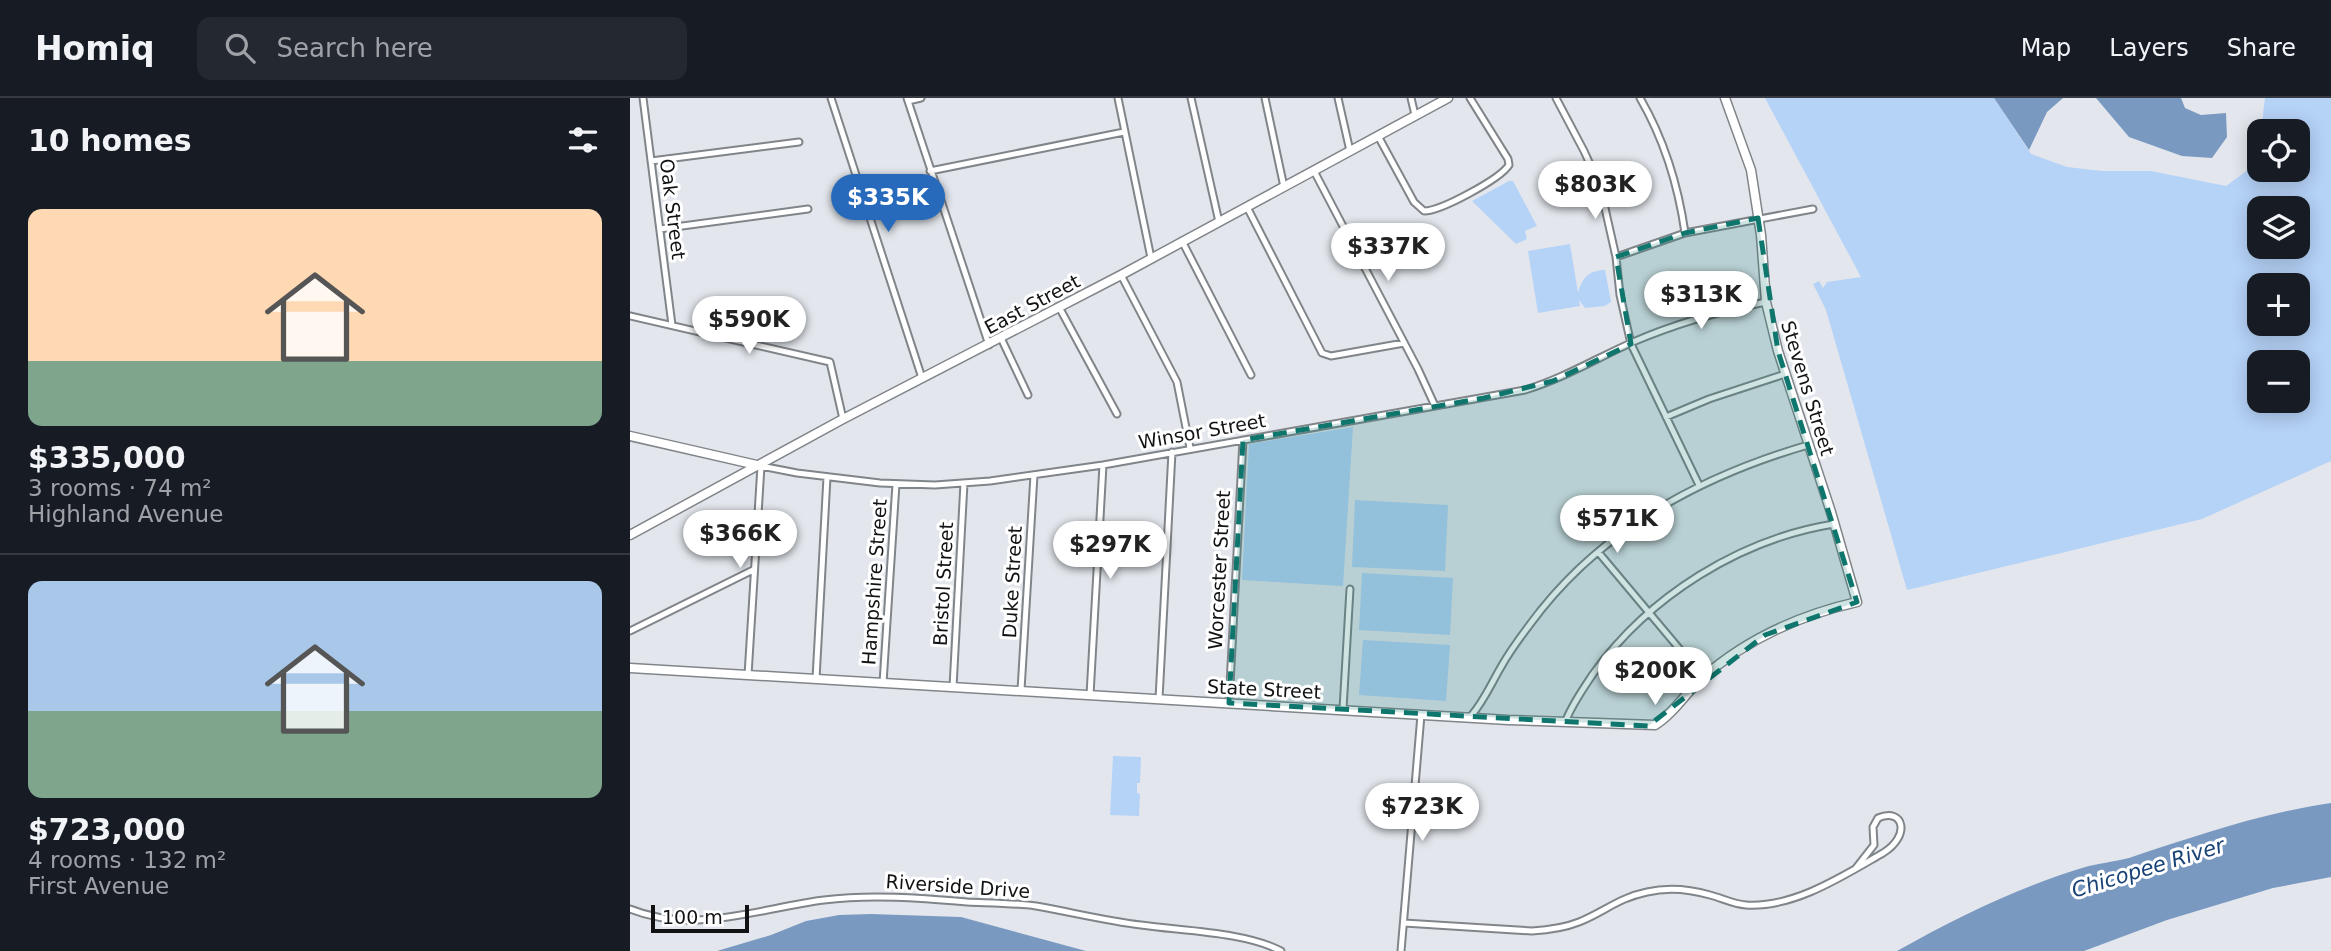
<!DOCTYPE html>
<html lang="en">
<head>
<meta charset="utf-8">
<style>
	body { margin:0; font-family:"DejaVu Sans",sans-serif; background:#242831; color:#f1f3f6; height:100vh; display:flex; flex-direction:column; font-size:26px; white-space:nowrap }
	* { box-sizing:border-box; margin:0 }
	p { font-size:23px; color:#9ea1a6 }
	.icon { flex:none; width:38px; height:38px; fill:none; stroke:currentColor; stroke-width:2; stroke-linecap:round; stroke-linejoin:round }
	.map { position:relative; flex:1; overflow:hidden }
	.panel { display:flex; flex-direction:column; background:#171b24; width:630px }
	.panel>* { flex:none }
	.controls { position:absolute; left:1617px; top:21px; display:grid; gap:14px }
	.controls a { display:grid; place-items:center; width:63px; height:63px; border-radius:14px; background:#171b24; box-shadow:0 4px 18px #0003; font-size:35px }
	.scale { position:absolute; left:21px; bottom:18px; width:98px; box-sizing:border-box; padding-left:7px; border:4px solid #101214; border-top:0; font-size:19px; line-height:24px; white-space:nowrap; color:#101214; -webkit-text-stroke:5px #fff; paint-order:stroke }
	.price { position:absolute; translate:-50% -60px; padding:0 16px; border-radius:24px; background:#fff; color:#222; font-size:23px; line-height:46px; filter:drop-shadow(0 2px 4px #0008) }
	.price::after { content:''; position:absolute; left:50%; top:42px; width:21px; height:16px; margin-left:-10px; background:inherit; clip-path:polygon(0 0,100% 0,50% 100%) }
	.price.active { background:#276abb; color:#fff }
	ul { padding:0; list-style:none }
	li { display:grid; align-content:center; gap:14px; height:371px; padding:0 28px }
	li+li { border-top:2px solid #363941 }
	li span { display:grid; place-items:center; height:217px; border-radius:14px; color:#555 }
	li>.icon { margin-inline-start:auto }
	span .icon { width:126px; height:126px; fill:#fffc; stroke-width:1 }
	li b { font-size:30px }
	h2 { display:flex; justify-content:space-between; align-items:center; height:84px; padding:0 28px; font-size:30px }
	header { display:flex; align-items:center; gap:42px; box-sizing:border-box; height:98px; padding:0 35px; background:#171b24; border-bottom:2px solid #363941 }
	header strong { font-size:33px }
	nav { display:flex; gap:38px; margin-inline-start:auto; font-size:24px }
	.search { width:490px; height:63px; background:#242831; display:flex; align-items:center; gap:18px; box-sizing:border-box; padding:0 24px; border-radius:14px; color:#9ea1a6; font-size:26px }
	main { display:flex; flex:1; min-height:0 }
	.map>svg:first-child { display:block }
</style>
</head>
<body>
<header>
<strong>Homiq</strong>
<div class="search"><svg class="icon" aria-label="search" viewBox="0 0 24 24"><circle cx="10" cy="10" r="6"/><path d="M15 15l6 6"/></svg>Search here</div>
<nav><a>Map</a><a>Layers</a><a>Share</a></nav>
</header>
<main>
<section class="panel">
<h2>10 homes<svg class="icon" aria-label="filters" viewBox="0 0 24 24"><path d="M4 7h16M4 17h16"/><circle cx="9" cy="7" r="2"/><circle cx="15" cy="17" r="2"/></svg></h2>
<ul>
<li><span style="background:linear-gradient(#ffd9b3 70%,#7fa58c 0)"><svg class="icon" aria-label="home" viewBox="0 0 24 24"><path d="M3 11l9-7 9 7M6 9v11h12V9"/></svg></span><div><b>$335,000</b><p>3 rooms · 74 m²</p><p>Highland Avenue</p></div></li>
<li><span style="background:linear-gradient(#a9c7e8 60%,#7fa58c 0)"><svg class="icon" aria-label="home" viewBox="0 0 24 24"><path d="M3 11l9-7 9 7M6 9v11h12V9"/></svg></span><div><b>$723,000</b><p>4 rooms · 132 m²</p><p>First Avenue</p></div></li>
</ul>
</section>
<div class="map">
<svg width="1701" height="853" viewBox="0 0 1701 853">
	<rect width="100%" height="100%" fill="#e3e7ed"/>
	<!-- green -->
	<path fill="#b5d2f7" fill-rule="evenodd" d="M1135,0H1364L1401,56L1437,69L1472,73H1521L1596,88L1618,72L1629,39V72H1668V33H1631L1635,0H1701V363L1572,421L1277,492L1196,212L1183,186L1189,183L1193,190L1197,184L1231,179ZM1629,110H1668V149H1629ZM1629,187H1668V226H1629ZM1629,264H1668V303H1629Z
		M879,83H883L907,128L895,133L897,141L886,146L842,103Z
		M940,146L948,195C952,181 958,172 975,172L981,204L975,208L955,210L949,202L950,208L908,215L898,153Z
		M723,329L713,488L612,482L619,346Z
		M725,402L818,407L815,473L722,469Z
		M732,475L823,480L820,537L729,532Z
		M733,542L820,547L816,603L729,597Z
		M483,658L511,659L510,685H507V695L510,696L509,718L480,717Z"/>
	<!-- water -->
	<path fill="#7a99c1" d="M1364,0H1433L1417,14L1399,52Z
		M1466,0H1551L1555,10L1571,17L1596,15L1597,39L1582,60L1552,58L1499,39Z
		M1701,705V779L1643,790L1537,822L1454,853H1267C1327,819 1387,790 1452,770C1468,765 1484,764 1499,760C1566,738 1632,715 1701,705Z
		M241,816L331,819L456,853H87L141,837L176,823L209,817Z"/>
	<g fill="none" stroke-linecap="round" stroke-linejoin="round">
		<!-- street casing -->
		<g stroke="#80858a" stroke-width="9">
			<path id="street" d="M13,0L42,227
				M201,0L292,280
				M277,0L359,247
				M488,0L521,160
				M561,0L589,124
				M635,0L654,89
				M708,0L720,53
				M781,0L785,17
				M926,0L954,53L970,88L986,159L990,197L1001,246L1069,387
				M1010,0C1035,43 1048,86 1055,135
				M278,3L291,0
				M748,38L784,104L794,113C811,113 870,81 879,67L878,61L840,0
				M21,63L169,44
				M300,73L494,34
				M684,73L788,271L805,308
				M617,109L692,255L701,258L774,245
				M30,131L178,111
				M552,143L621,277
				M986,159L1055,135L1183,111
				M491,177L547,284L560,350
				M429,209L487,316
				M0,218L200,264L213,321
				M371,240L398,297
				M1036,319L1079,301L1155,276
				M969,455L1073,579
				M0,533L123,472
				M118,577L131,368L167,375L250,385L305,387L360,383L473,367L895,292C934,280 967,260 1003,244C1047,225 1090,213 1136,204
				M186,581L197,379
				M253,585L266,386
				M323,589L334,385
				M391,592L404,377
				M460,597L473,367
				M529,601L542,354
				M599,605L613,342
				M713,611L720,491
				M841,618C854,603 861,586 871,569C882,549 897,530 911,512C979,427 1075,377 1178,347
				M936,622C943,605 953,591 963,576C1019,498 1110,441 1204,426
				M0,811C64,837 130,810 194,802C241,796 290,800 337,804C360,805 384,805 406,808C441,814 476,823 511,827C552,833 616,834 651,853
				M774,825L902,833C918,832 934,830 949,824C974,814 988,800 1017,794C1038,789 1059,791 1080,797C1092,800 1103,806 1116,807C1164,810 1213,778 1253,755C1281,738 1274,709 1248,720L1243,729L1244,747L1226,770
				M771,853L791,617"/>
		</g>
		<!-- secondary casing -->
		<g stroke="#80858a" stroke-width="11">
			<path id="secondary" d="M0,338L131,368
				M0,437L213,321L491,177L818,0
				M0,570L878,622L1025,627C1043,616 1056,595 1071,581C1115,542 1170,517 1227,504L1201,414L1148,253L1136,204L1131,137L1121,72L1095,0"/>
		</g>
		<!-- street -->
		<use href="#street" stroke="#fff" stroke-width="5"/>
		<!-- secondary -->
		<use href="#secondary" stroke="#fff" stroke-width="8"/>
	</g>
	<!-- marked area -->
	<path fill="#0f766e" fill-opacity="0.2" stroke="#0f766e" stroke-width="5" stroke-dasharray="14 9" stroke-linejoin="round" d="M1128,120L1148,253L1227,504L1135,537L1018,628L599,605L613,342L854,300L923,283L1001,246L986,159L1055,135Z"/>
	<g text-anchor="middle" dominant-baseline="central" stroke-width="6" stroke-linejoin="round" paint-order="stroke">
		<!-- street labels -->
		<g font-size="19" fill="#101214" stroke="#fff">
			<text transform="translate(43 111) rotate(83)">Oak Street</text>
			<text transform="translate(402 206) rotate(-28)">East Street</text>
			<text transform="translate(1178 290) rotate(73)">Stevens Street</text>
			<text transform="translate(572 333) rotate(-10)">Winsor Street</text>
			<text transform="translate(589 472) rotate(-87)">Worcester Street</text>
			<text transform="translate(244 484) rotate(-86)">Hampshire Street</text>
			<text transform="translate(382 484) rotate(-87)">Duke Street</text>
			<text transform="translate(313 486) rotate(-87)">Bristol Street</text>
			<text transform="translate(634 591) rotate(3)">State Street</text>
			<text transform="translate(328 788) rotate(4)">Riverside Drive</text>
		</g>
		<!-- water labels -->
		<g font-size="21" font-style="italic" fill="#194377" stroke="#fff">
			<text transform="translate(1518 770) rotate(-17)">Chicopee River</text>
		</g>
	</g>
</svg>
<div class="controls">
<a><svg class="icon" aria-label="locate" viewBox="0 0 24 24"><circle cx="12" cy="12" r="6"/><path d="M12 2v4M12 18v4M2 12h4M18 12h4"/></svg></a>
<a><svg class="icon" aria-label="layers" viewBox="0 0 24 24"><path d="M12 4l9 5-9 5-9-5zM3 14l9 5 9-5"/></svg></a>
<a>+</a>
<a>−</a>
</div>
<div class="scale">100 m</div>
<b class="price" style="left:965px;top:123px">$803K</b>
<b class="price active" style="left:258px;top:136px">$335K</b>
<b class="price" style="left:758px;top:185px">$337K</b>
<b class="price" style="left:1071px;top:233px">$313K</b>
<b class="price" style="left:119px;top:258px">$590K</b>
<b class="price" style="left:987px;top:457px">$571K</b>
<b class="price" style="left:110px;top:472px">$366K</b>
<b class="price" style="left:480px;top:483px">$297K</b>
<b class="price" style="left:1025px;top:609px">$200K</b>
<b class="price" style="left:792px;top:745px">$723K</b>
</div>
</main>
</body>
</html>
